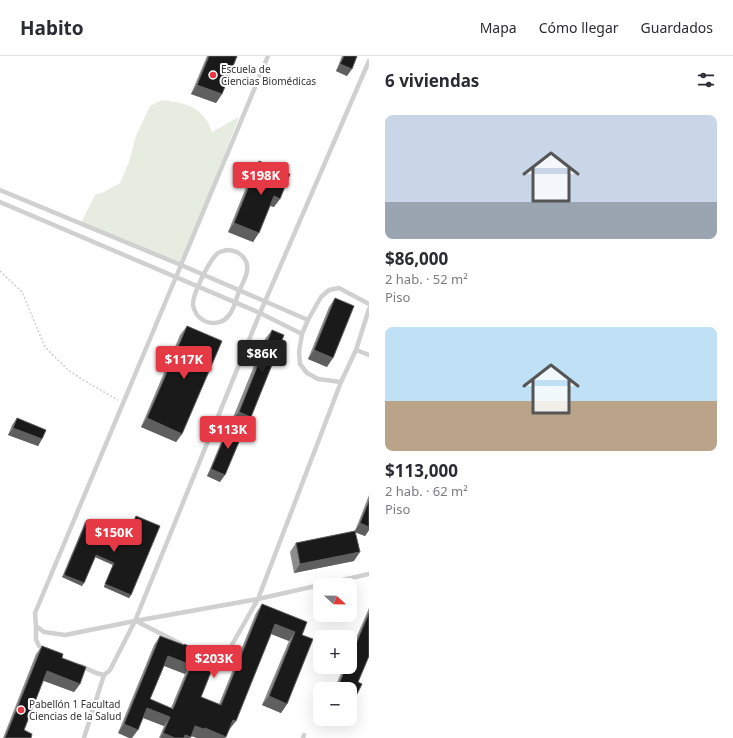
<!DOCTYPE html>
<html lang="es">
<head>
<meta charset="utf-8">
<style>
	body { margin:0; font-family:"Noto Sans",sans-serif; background:#f2f2f3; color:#2b2b33; height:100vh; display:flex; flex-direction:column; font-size:15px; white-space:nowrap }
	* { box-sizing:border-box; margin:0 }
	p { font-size:13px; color:#7c7c81 }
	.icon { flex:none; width:22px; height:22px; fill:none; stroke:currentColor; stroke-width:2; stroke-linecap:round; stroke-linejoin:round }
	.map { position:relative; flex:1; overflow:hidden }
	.side { display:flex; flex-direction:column; background:#fff; width:364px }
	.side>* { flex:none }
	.needle { width:26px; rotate:112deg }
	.controls { position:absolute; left:313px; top:522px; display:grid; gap:8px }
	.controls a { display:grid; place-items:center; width:44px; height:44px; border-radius:8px; background:#fff; box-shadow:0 4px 16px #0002; font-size:20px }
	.price { position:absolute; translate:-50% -34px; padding:0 9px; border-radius:4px; background:#e63946; color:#fff; font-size:13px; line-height:26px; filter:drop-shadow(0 1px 2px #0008) }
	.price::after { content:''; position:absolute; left:50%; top:24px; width:12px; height:9px; margin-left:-6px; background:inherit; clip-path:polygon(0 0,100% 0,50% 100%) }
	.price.selected { background:#222; color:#fff }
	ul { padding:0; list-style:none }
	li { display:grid; align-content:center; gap:8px; height:212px; padding:0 16px }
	li span { display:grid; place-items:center; height:124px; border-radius:8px; color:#555 }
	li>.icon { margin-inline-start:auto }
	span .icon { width:72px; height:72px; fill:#fffc; stroke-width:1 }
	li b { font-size:17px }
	h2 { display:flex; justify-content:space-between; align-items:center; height:48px; padding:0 16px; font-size:17px }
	header { display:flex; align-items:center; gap:24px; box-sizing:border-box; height:56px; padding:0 20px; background:#fff; border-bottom:1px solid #e1e1e2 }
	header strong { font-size:19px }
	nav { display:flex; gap:22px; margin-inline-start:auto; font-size:14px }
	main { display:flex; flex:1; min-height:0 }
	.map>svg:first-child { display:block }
</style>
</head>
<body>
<header>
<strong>Habito</strong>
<nav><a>Mapa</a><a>Cómo llegar</a><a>Guardados</a></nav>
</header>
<main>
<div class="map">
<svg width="369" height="682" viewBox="0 0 369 682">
	<rect width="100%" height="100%" fill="#fff"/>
	<!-- green -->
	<path fill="#e6ecdf" d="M162,44C178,46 194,48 205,62C208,66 210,71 212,76L239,61L181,209L81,167L95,139L104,136L120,127L129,106L136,80L150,50Z"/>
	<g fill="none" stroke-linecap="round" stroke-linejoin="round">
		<!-- path -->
		<path stroke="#cdcdcd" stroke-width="1.5" stroke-dasharray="2 2" stroke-linecap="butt" d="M0,215L22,236L45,291L67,313L83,324L118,344"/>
		<!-- lane -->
		<path stroke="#d0d0d0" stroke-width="4.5" d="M268,0L181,209L35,557L36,570L44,576L65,579L135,565L258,543L369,518
			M0,134L181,209L308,264
			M0,146L260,257L302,278
			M227,194C239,194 249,203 247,215C246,222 242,229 239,235C235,248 231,266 215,267C211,267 206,266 203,264C198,261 194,255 193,249C192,239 210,203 218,197C221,195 224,195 227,194Z
			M356,294L369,299
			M341,326L318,323L307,317L300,308L299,296L302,278L308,264L321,241L329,234L339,232L369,248
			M136,565L181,588
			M36,570V583L39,590L45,594
			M210,604L218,606L225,601L258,543L341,326L356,294L369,253
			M81,610L96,617L104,619L110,614L135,565L260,257L369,5
			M84,682L104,619
			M303,682L304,679"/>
	</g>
	<!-- wall -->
	<path fill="#8c8c8c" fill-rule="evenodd" d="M207,0H237L222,38L216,47L191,38Z
		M342,0H357L347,20L336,15Z
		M259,105L274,151L270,150L253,186L228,176L253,114Z
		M335,242L327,311L308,303L329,251Z
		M187,270L182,378L176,386L141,371L180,279Z
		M272,274L251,361L245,369L232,364L265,283Z
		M17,362L42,383L38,390L8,379L12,369Z
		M230,368L220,426L207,420L226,374Z
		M369,439V474L365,480L356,476L354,505L294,517L290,496L296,487L355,475Z
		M136,460L131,539L129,542L104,531L113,509L95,501L82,530L62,521L85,466L87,464L127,481Z
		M262,548L302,579L287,648L281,657L262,649L289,585L271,578L229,674L225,682H197L191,680L190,682H159L164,670L143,662L118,677L154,589L160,580L183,589L201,641L219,648L256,557ZM164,610L185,618L171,652L150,643Z
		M369,552V600L358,626L357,638L351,647H350V633H334L344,611H350V596Z
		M42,590L62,602L80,628L74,636L43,624L24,674L31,682H3L36,598Z"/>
	<!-- shaded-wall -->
	<path fill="#5f5f5f" d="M340,8L352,13L347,20L336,15Z
		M197,29L222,38L216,47L191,38Z
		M274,140L280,143L274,151L268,149Z
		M234,167L259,177L253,186L228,176Z
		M314,294L333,302L327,311L308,303Z
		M239,356L251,361L245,369L232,364Z
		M147,362L182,378L176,386L141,371Z
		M13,372L42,383L38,390L8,379Z
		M211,413L225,419L220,426L207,420Z
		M360,467L369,471V474L365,480L354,476Z
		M360,496L354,505L294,517L300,508Z
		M96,499L114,507L113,509L95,501Z
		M64,519L84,527L82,530L62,521Z
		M105,528L131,539L129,542L104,531Z
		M275,568L295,576L289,585L269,577Z
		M168,600L191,609L185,618L162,609Z
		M47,615L80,628L74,636L41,624Z
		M269,640L287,648L281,657L262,649Z
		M147,652L170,661L164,670L141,661Z
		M233,664L236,665L229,674L226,673Z
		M124,668L138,674L132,682H129L118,677Z
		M195,670L205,672L226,681L225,682H197L189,679Z
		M163,677L175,682H160Z
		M185,679L191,681L190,682H183Z"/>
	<!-- building -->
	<path fill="#1a1a1a" stroke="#5f5f5f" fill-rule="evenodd" d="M209,0H237L222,38L197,29Z
		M344,0H357L352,13L340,8Z
		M259,105L290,118L280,143L274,140L259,177L234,167Z
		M335,242L354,250L333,302L314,294Z
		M187,270L222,285L182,378L147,362Z
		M272,274L284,279L251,361L239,356Z
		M17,362L46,374L42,383L13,372Z
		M230,368L244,374L225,419L211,413Z
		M369,445V471L360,467Z
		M136,460L160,470L131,539L105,528L114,507L96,499L84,527L64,519L87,464L127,481Z
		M355,475L360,496L300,508L296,487Z
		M262,548L307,566L302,579L313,583L287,648L269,640L295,576L275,568L236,665L233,664L226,681L205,672L204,673L195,670L191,681L185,679L184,682H175L163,677L170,661L147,652L138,674L124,668L160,580L184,589V588L217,601L201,641L221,649ZM168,600L191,609L173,653L150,643Z
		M369,557V600L358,626L362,628L357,638L353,637L352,640L350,639V633H337L346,611H350V602Z
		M42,590L63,598L62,602L86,611L80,628L47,615L24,674L32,678L31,682H5Z"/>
	<!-- markers -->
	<g fill="#e63946" stroke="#fff" stroke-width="1.5">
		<circle cx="213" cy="19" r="4"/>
		<circle cx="21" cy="654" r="4"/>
	</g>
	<g text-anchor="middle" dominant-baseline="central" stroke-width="4" stroke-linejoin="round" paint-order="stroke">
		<!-- poi labels -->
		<g font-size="10" fill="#333" stroke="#fff" text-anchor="start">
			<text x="221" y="13">Escuela de<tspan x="221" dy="12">Ciencias Biomédicas</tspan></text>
			<text x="29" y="648">Pabellón 1 Facultad<tspan x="29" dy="12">Ciencias de la Salud</tspan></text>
		</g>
	</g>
</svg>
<div class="controls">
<a><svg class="needle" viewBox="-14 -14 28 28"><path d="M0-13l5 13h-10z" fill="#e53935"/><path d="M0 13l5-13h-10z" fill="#7c7c81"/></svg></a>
<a>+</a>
<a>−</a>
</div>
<b class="price" style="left:261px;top:140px">$198K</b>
<b class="price selected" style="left:262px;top:318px">$86K</b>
<b class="price" style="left:184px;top:324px">$117K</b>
<b class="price" style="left:228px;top:394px">$113K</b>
<b class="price" style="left:114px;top:497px">$150K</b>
<b class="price" style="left:214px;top:623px">$203K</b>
</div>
<section class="side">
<h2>6 viviendas<svg class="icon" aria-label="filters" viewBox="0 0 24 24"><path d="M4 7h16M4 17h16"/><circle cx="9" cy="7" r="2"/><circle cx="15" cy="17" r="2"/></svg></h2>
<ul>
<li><span style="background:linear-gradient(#c9d6e8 70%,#9aa5b1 0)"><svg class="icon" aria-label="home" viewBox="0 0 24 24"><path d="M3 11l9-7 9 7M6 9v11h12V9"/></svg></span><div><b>$86,000</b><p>2 hab. · 52 m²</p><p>Piso</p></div></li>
<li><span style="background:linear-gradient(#bfe0f5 60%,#b9a48a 0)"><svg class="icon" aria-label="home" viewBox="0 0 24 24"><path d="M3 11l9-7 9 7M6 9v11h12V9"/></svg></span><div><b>$113,000</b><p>2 hab. · 62 m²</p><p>Piso</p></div></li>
</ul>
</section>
</main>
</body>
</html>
